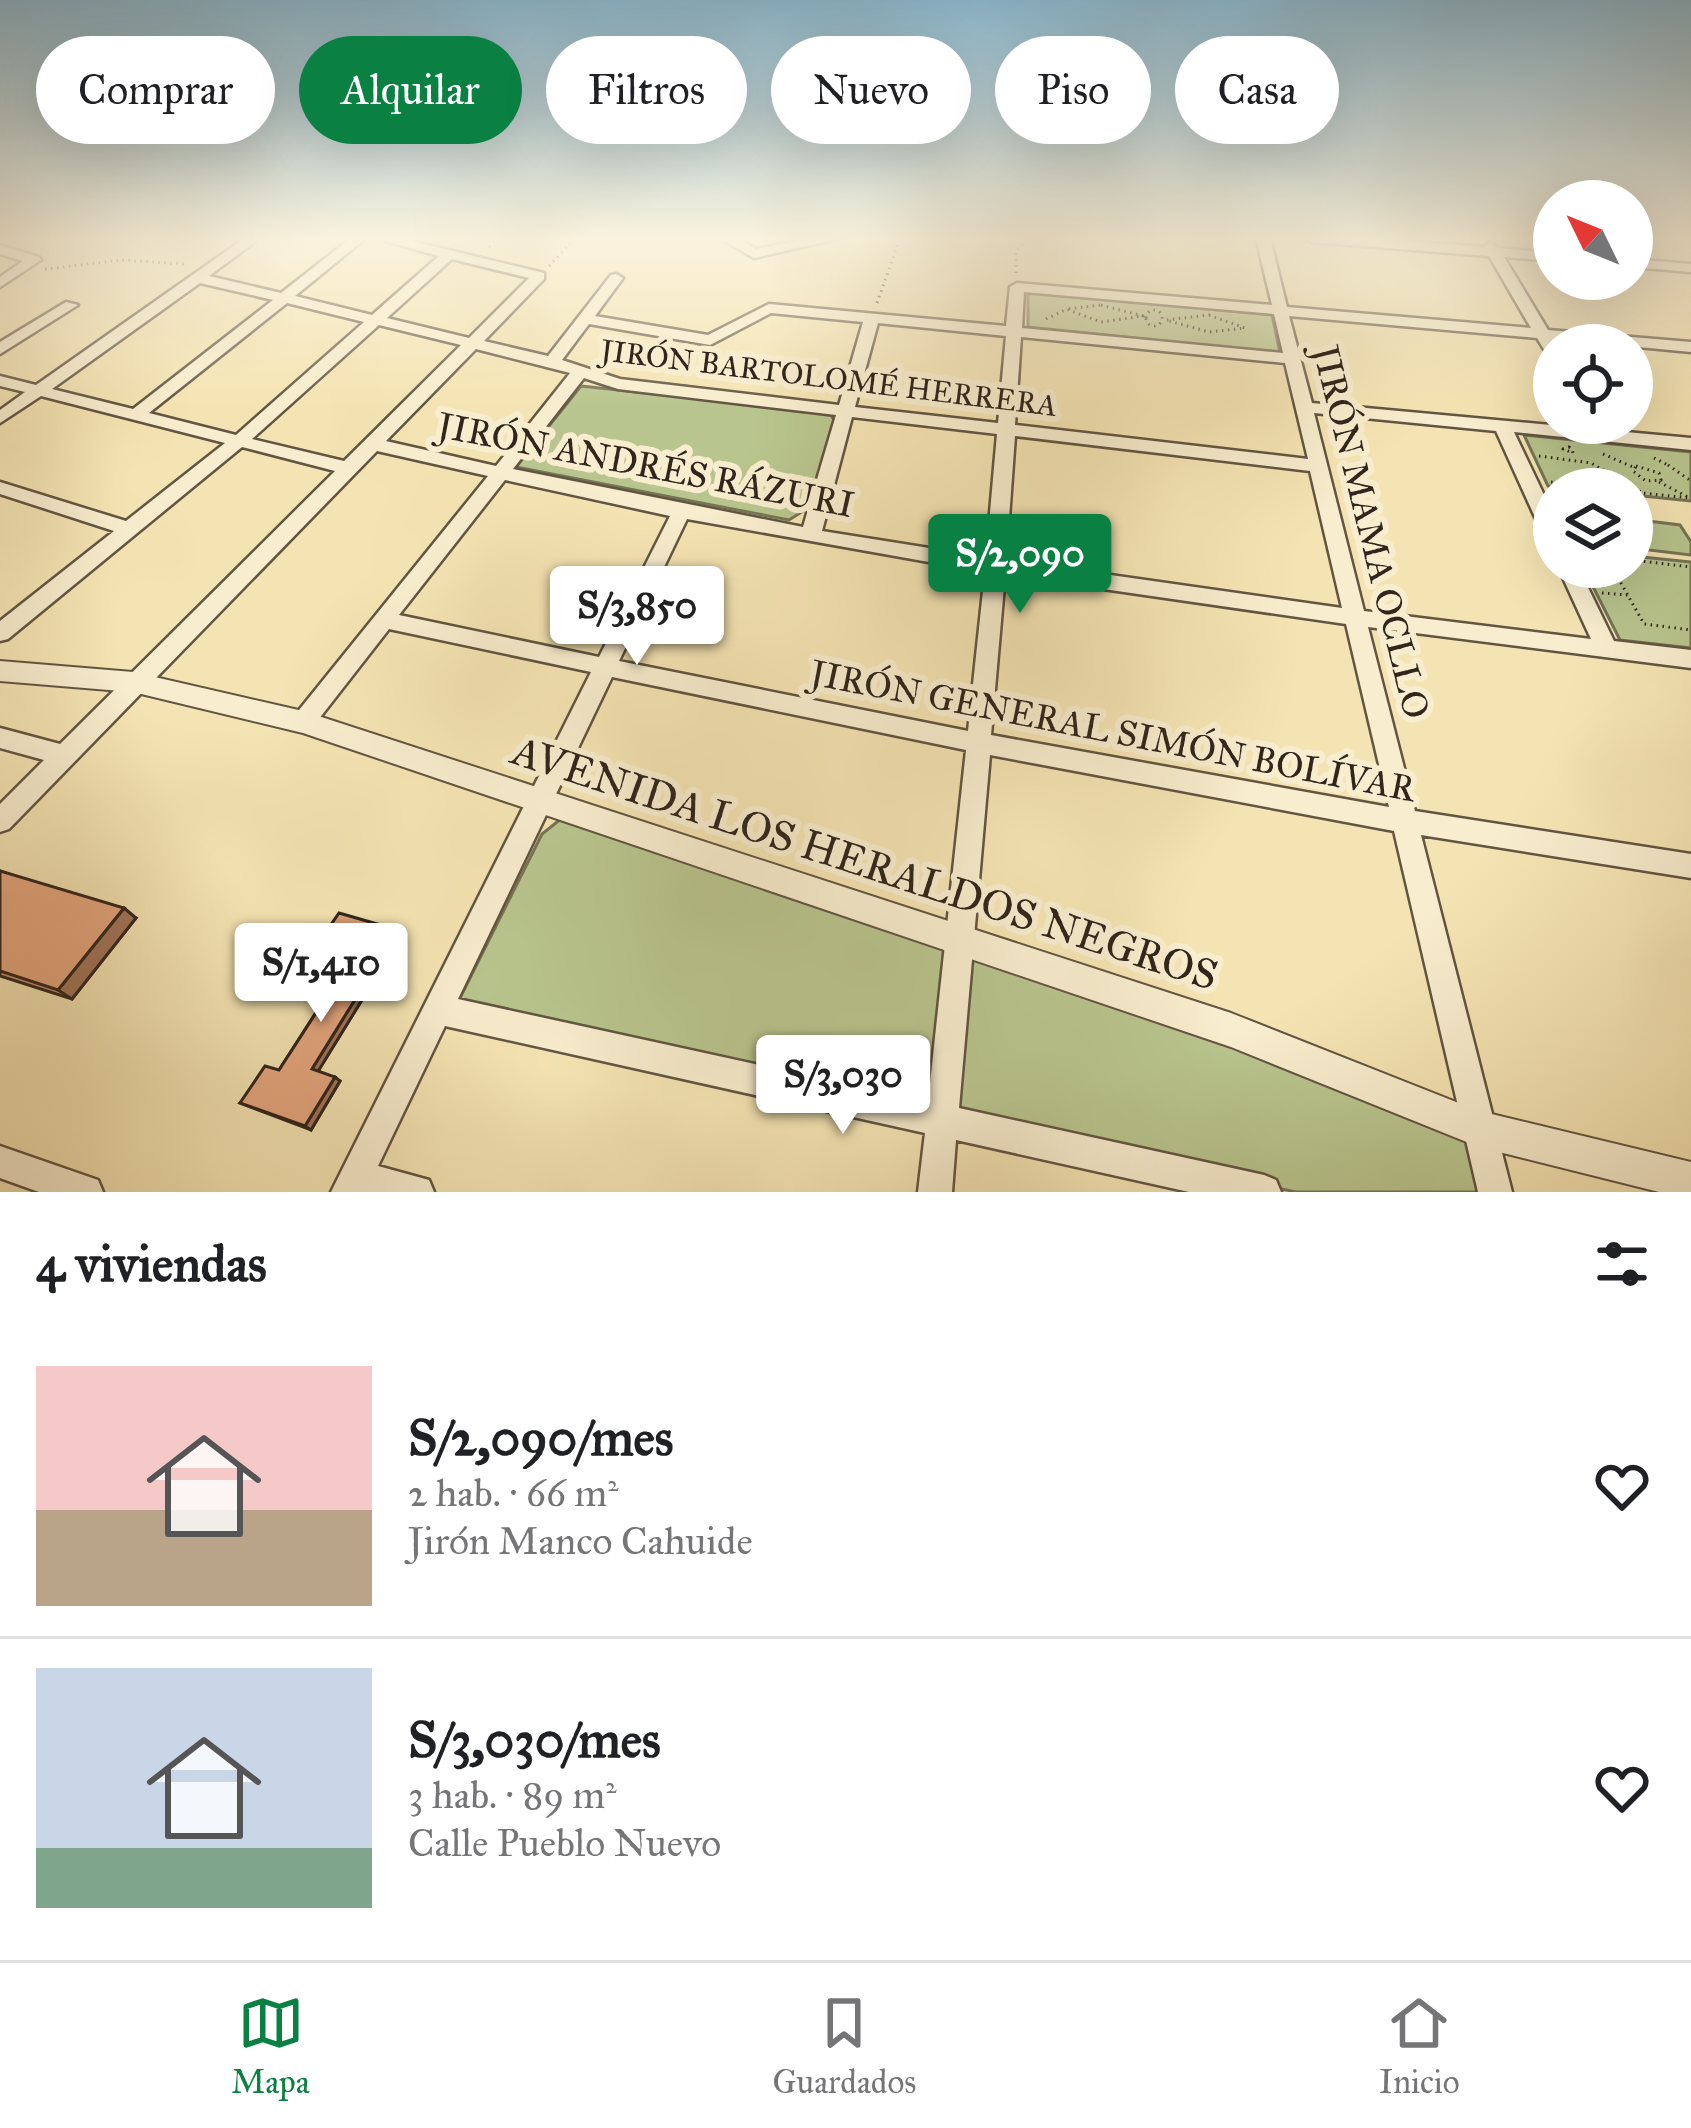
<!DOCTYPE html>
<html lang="es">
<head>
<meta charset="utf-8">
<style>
	body { margin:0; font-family:"IM FELL Great Primer",serif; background:#f6f6f6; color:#202124; height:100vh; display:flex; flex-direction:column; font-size:45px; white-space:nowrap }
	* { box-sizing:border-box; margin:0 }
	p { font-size:39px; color:#757577 }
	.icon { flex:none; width:66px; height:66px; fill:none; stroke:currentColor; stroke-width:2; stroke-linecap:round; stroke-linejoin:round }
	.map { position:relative; height:1192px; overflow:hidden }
	.drawer { display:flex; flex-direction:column; background:#fff; flex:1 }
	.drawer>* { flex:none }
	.top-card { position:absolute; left:36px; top:36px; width:1620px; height:108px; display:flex; gap:24px }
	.needle { width:78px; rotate:313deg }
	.controls { position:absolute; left:1533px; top:180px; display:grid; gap:24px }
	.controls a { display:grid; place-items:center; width:120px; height:120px; border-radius:50%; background:#fff; box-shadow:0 12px 48px #0002; font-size:60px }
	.price { position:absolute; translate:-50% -102px; padding:0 27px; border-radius:12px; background:#fff; color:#222; font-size:39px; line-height:78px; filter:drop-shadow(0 3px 6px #0008) }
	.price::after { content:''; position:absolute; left:50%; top:72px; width:36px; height:27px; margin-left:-18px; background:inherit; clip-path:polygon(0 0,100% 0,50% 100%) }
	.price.current { background:#0b8043; color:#fff }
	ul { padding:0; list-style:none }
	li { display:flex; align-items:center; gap:36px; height:300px; padding:0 36px }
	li+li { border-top:3px solid #e0e0e0 }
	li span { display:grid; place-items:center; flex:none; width:336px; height:240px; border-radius:0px; color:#555 }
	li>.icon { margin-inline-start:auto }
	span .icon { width:144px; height:144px; fill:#fffc; stroke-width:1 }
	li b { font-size:51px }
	h2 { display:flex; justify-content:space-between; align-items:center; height:144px; padding:0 36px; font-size:51px }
	.tag { padding:0 42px; border-radius:54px; background:#fff; box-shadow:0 12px 48px #0002; font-size:42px; line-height:108px }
	.tag.current { background:#0b8043; color:#fff }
	.tab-bar { display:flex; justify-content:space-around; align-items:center; height:168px; border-top:3px solid #e0e0e0; background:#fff; font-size:33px; color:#757577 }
	.tab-bar a { display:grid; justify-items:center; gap:6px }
	.tab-bar .current { color:#0b8043 }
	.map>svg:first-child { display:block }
</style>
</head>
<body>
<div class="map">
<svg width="1691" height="1192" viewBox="0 0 1691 1192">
	<rect width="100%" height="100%" fill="#f5e4b3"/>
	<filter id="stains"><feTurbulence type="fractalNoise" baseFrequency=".00167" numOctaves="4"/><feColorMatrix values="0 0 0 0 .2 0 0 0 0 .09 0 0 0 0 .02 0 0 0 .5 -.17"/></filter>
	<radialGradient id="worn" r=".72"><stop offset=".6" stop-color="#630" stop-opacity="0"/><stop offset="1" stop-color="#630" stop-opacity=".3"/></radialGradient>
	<!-- green -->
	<path fill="#b9c58e" stroke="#757555" stroke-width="3" d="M1028,292L1272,315L1280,353L1028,327Z
		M581,386L830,413L835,422L808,508L789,520L516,467Z
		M1524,435L1691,452V501L1632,495V489L1548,486Z
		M1632,519L1680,525L1691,542V555L1632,548Z
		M1632,556L1691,562V648L1620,640L1583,567H1632Z
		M562,818L953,945L937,1116L455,1008L542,834Z
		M969,950L1113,996L1465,1134L1480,1192H1296L953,1120Z"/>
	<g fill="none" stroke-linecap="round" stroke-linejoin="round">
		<!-- minor casing -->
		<g stroke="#625542" stroke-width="5">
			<path id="minor" d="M245,238H260L209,276L281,293L351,238H366L295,296L372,315L439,256L374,238H399L544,273V279L484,341L548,356L611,275L616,274L623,278L595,316L708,335L769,304L1006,326L1010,287L1017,283L1272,305L1256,238H1270L1287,307L1531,328L1489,256L1312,242L1306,238H1369L1484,247L1490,242L1498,248L1554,253V261L1504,257L1548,330L1691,342V352L1554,339L1557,345H1554V358L1548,356L1537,338L1289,316L1312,403L1691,438V450L1514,432L1554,516V544L1544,537L1496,431L1314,413L1364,611L1591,639L1558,567H1578L1614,641L1691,650V668L1368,627L1415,811L1691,854V878L1421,835L1512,1192H1478L1394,831L990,755L959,1108L1264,1175L1276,1180L1281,1192H1189L956,1140L952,1192H918L925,1133L445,1026L378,1166L429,1180L434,1192H331L591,672L389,629L311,729L303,732L295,729L291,722L295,715L488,476L377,451L9,829L0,832V804L44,760L0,748V728L60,744L335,471L242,447L8,639L0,641V621L114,531L0,494V482L126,521L225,443L41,396L0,423V410L25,392L0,386V376L36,385ZM452,259L529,278L469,338L387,318ZM200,283L273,300L133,409L52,389ZM1024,292L1274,314L1283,353L1022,328ZM287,303L364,322L236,435L149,413ZM771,313L863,322L839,405L620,379L562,360L589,324L710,345ZM878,323L1006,336L998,423L855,407ZM379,325L461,345L344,461L252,439ZM1021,337L1285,363L1308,459L1015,425ZM476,349L570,373L496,466L386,441ZM584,378L618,389L836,415L803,527L513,469ZM852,417L997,434L986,557L822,531ZM1015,436L1310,471L1342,608L1006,560ZM505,480L670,516L599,657L399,615ZM687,519L985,572L968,731L619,661ZM1005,575L1346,624L1389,807L991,735ZM612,677L966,750L928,1102L458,999Z
				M720,238H737L756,249L812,238H841L754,258Z
				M0,245L39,257L41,260L0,287V277L23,261L0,254Z
				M1632,259L1691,264V272L1632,267Z
				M66,302L78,305L0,354V342Z
				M0,1146L98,1180L103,1192H39L0,1178Z"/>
		</g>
		<!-- tertiary casing -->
		<g stroke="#625542" stroke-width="4">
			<path id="tertiary" d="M0,661L133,672L303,711L1231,1013L1479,1111L1691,1162V1192H1659L1479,1147L1231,1047L303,733L133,692L0,681Z"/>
		</g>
		<!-- path -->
		<path stroke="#31251c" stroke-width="3" stroke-dasharray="1.5 4.5" stroke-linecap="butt" d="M489,247L498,238
			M549,266L576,238
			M45,269L121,260L184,264
			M1016,273V251L1029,238
			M877,303L900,238
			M1101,305L1143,316L1101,322L1066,309Z
			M1146 318a8 8 0 1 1 16 0a8 8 0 1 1-16 0Z
			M1209,315L1245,328L1209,332L1166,320Z
			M1046,319L1065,310
			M1569,447L1572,449L1573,453L1563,449Z
			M1603,454L1633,467
			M1539,456L1591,463L1643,493
			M1654,458L1668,465
			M1668,465L1691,481
			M1636,466L1659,473L1661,480L1646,481L1633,471Z
			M1600,477L1599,482L1588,481L1579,472L1622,479
			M1551,482L1605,489
			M1601,482L1619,489
			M1659,482L1688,497
			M1632,492L1691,498
			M1632,560L1691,567
			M1612,567L1644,624L1691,630
			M1602,593L1628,595"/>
		<!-- minor -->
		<use href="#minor" fill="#f8edce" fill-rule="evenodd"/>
		<!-- tertiary -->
		<use href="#tertiary" fill="#f8edce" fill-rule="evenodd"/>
	</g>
	<!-- wall -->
	<path fill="#c48f6c" stroke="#31251c" stroke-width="3" d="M0,871L136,918L72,999L0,976Z
		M398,930L402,935L318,1071L340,1081L311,1130L240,1103L279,1070L347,964L341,959L343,955L322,949L317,945Z"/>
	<!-- shaded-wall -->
	<path fill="#a07458" stroke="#31251c" stroke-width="3" d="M124,908L136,918L72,999L58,990Z
		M398,930L402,935L317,1073L312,1069Z
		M335,1077L340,1081L311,1130L305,1126Z"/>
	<!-- building -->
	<path fill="#e4a67e" stroke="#31251c" stroke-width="3" d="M0,871L124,908L58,990L0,971Z
		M339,913L398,930L312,1069L335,1077L305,1126L240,1103L265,1066L279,1070L349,962L341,959L345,953L317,945Z"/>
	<!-- sky -->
	<linearGradient id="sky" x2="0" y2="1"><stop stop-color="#89b8d1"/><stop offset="0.59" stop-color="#faf3dd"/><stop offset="1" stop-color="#faf3dd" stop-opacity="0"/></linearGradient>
	<rect width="1691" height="405" fill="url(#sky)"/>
	<g text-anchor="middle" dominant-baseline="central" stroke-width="12" stroke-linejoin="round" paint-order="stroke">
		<!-- far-street labels -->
		<g font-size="30" fill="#31251c" stroke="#f8edce">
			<text transform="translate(829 378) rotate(7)">JIRÓN BARTOLOMÉ HERRERA</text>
		</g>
		<!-- street labels -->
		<g font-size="36" fill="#31251c" stroke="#f8edce">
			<text transform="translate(646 465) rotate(11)">JIRÓN ANDRÉS RÁZURI</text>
			<text transform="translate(1371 532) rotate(76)">JIRÓN MAMA OCLLO</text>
			<text transform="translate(1113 731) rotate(11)">JIRÓN GENERAL SIMÓN BOLÍVAR</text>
		</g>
		<!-- near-street labels -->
		<g font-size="42" fill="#31251c" stroke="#f8edce">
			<text transform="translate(865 863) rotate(18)">AVENIDA LOS HERALDOS NEGROS</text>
		</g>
	</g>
	<rect width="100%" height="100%" filter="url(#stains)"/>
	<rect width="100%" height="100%" fill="url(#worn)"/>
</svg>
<div class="controls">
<a><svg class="needle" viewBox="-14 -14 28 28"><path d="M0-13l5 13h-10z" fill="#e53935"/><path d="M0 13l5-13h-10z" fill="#757577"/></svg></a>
<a><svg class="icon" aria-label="locate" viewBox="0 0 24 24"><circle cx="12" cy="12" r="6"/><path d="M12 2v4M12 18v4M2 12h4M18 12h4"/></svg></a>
<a><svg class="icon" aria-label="layers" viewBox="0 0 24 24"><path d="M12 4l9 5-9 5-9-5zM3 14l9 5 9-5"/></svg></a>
</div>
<b class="price current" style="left:1020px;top:616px">S/2,090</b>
<b class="price" style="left:637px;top:668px">S/3,850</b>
<b class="price" style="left:321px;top:1025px">S/1,410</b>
<b class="price" style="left:843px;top:1137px">S/3,030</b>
<div class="top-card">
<a class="tag">Comprar</a>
<a class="tag current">Alquilar</a>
<a class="tag">Filtros</a>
<a class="tag">Nuevo</a>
<a class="tag">Piso</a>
<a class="tag">Casa</a>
</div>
</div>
<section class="drawer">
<h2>4 viviendas<svg class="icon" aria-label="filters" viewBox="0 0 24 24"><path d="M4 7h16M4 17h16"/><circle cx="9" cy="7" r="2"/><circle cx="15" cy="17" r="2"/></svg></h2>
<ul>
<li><span style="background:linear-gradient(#f6c9c9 60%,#b9a48a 0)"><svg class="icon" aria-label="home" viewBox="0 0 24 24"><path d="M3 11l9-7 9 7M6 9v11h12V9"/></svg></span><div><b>S/2,090/mes</b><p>2 hab. · 66 m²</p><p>Jirón Manco Cahuide</p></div><svg class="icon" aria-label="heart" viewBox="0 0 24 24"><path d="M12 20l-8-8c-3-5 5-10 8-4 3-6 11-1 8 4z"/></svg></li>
<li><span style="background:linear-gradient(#c9d6e8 75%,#7fa58c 0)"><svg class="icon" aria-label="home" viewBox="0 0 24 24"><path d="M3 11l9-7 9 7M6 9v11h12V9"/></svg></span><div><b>S/3,030/mes</b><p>3 hab. · 89 m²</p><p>Calle Pueblo Nuevo</p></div><svg class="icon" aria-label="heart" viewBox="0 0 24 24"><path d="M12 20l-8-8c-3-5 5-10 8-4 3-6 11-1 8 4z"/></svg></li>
</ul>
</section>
<nav class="tab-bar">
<a class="current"><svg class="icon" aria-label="map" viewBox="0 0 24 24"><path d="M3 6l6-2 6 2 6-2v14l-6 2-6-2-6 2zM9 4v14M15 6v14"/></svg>Mapa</a>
<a><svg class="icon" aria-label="saved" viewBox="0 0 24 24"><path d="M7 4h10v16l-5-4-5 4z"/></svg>Guardados</a>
<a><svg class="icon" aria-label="home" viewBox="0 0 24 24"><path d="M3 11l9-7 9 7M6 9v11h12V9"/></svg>Inicio</a>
</nav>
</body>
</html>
